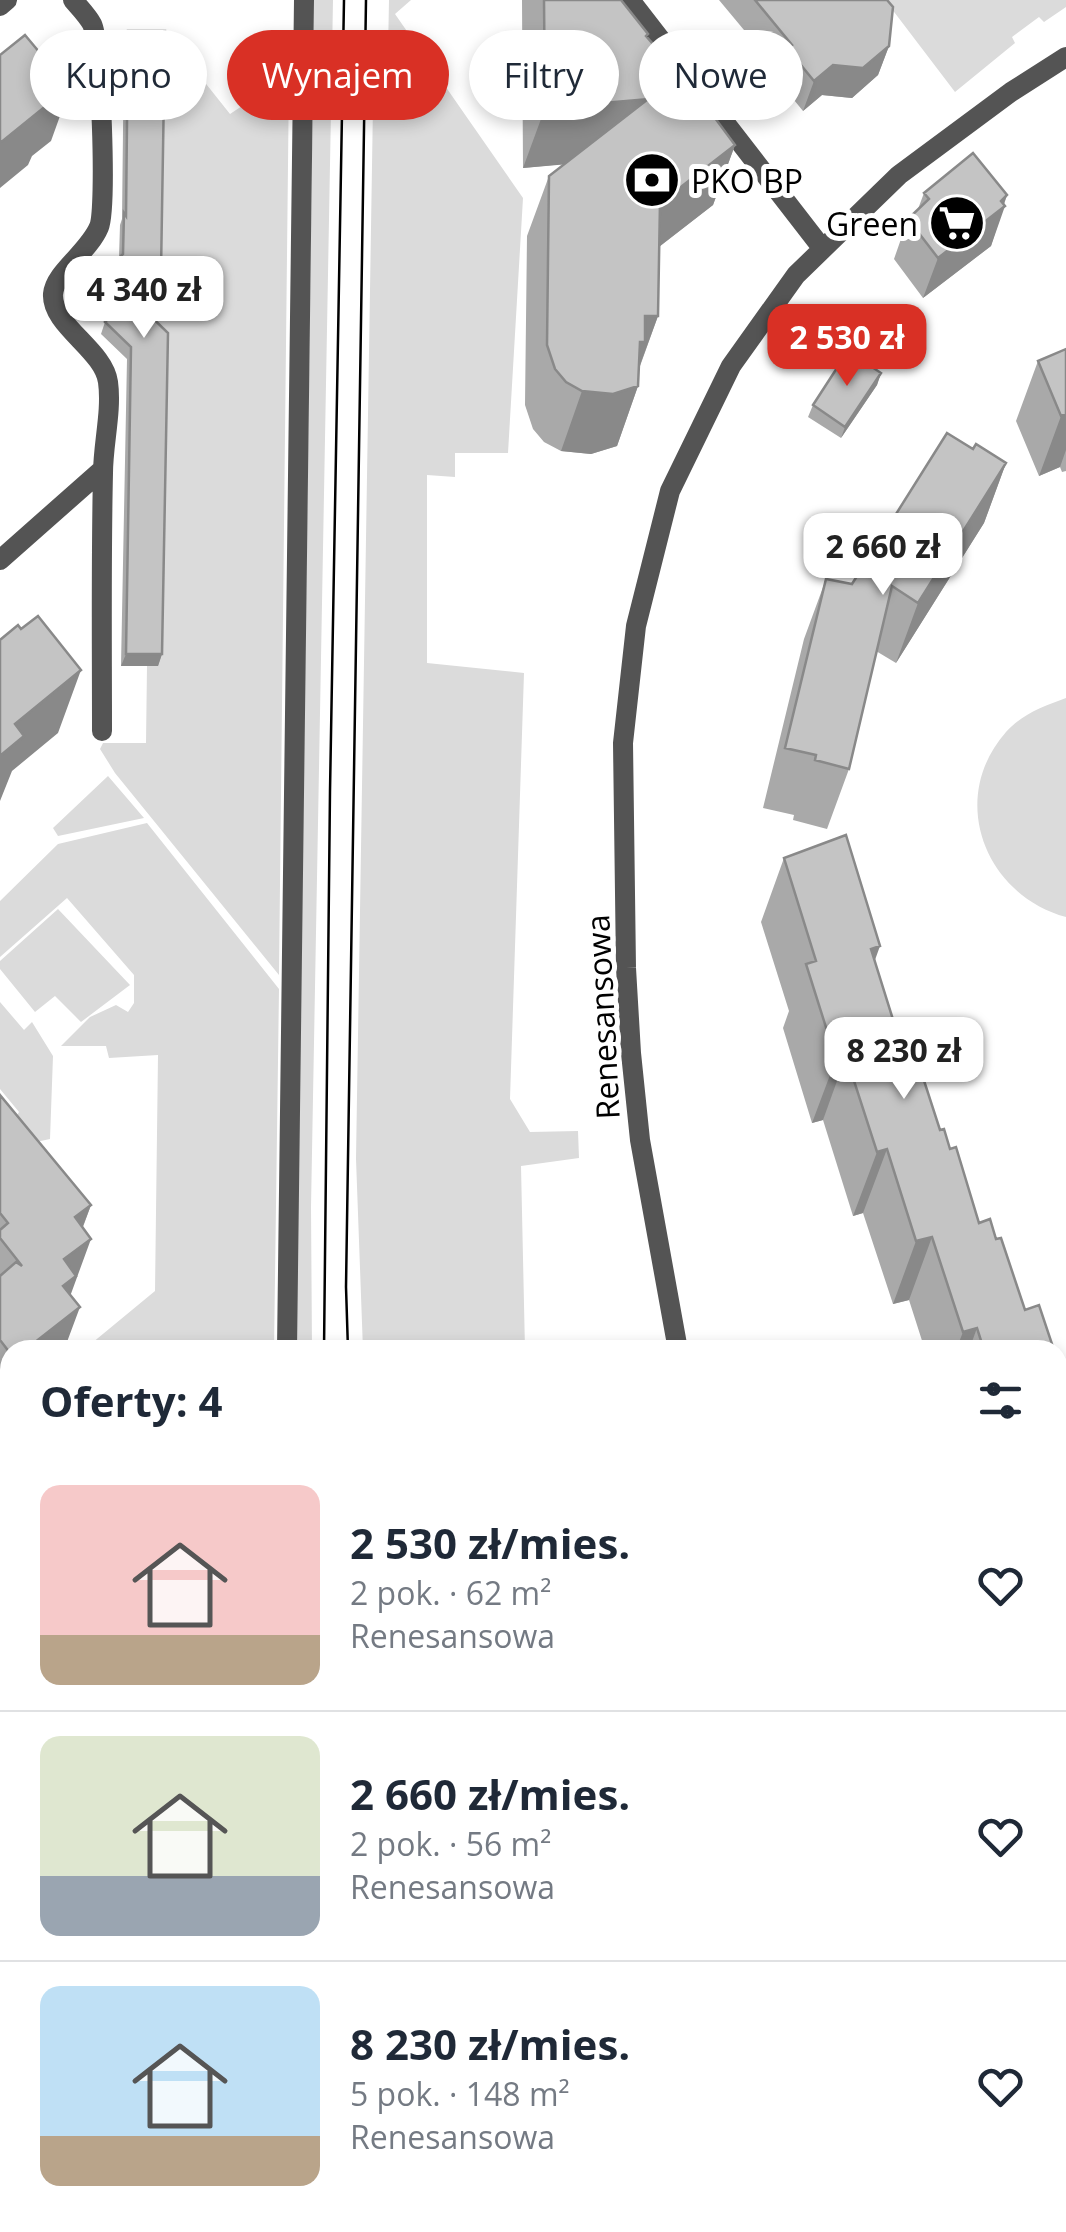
<!DOCTYPE html>
<html lang="pl">
<head>
<meta charset="utf-8">
<style>
	body { margin:0; font-family:"Open Sans",sans-serif; background:#f2f2f3; color:#1f2937; height:100vh; display:flex; flex-direction:column; font-size:38px; white-space:nowrap }
	* { box-sizing:border-box; margin:0 }
	p { font-size:32px; color:#747a83 }
	.icon { flex:none; width:55px; height:55px; fill:none; stroke:currentColor; stroke-width:2; stroke-linecap:round; stroke-linejoin:round }
	.map { position:relative; flex:1; overflow:hidden }
	.sheet { position:absolute; left:0px; top:1340px; width:1068px; height:892px; display:flex; flex-direction:column; background:#fff; border-radius:30px 30px 0 0; box-shadow:0 5px 15px #0003 }
	.sheet>* { flex:none }
	.hud { position:absolute; left:30px; top:30px; width:1008px; height:90px; display:flex; gap:20px }
	.price { position:absolute; translate:-50% -85px; padding:0 22px; border-radius:20px; background:#fff; color:#222; font-size:32px; line-height:65px; filter:drop-shadow(0 2px 5px #0008) }
	.price::after { content:''; position:absolute; left:50%; top:60px; width:30px; height:22px; margin-left:-15px; background:inherit; clip-path:polygon(0 0,100% 0,50% 100%) }
	.price.active { background:#d93025; color:#fff }
	ul { padding:0; list-style:none }
	li { display:flex; align-items:center; gap:30px; height:250px; padding:0 40px }
	li+li { border-top:2px solid #e0e1e3 }
	li span { display:grid; place-items:center; flex:none; width:280px; height:200px; border-radius:20px; color:#555 }
	li>.icon { margin-inline-start:auto }
	span .icon { width:120px; height:120px; fill:#fffc; stroke-width:1 }
	li b { font-size:42px }
	h2 { display:flex; justify-content:space-between; align-items:center; height:120px; padding:0 40px; font-size:42px }
	.pill { padding:0 35px; border-radius:45px; background:#fff; box-shadow:0 5px 15px #0003; font-size:35px; line-height:90px }
	.pill.active { background:#d93025; color:#fff }
	.map>svg:first-child { display:block }
</style>
</head>
<body>
<div class="map">
<svg width="1066" height="2232" viewBox="0 0 1066 2232">
	<rect width="100%" height="100%" fill="#fff"/>
	<!-- green -->
	<path fill="#dbdbdb" d="M314,0H333L311,1207L312,1350H296Z
		M389,0H411L395,14L523,198L508,453H455V477L427,475V663L524,673L510,1099L530,1132L578,1131L579,1158L521,1166L525,1350H363L356,1159L373,104H387Z
		M885,0H1066V7L1044,22L1039,17L1012,37L1015,43L955,92Z
		M164,31L230,114L289,75L279,975L115,773L100,749L103,743H146L147,666L129,311L147,292Z
		M1066,698V917C985,895 947,799 1006,732C1022,714 1044,706 1066,698Z
		M108,776L144,818L58,836L53,828Z
		M147,823L279,989L274,1350H40L53,1339L92,1343L155,1291L158,1055L109,1058L106,1046H61L90,1017L116,1005L128,1012L134,1003V975L67,898L0,957V901L58,844Z
		M58,909L130,985L81,1022L55,996L35,1012L0,969V961Z
		M0,1002L24,1030L32,1022L53,1056L50,1139L36,1142L14,1120L19,1112L0,1089Z
		M10,1407V1782L0,1770V1415Z
		M0,1934L10,1946V2034H0Z
		M410,2223H507L487,2232H419Z
		M571,2223V2222L780,2223L772,2232H574Z
		M857,2223V2222L943,2223L926,2232H836Z"/>
	<g fill="none" stroke-linecap="round" stroke-linejoin="round">
		<!-- lane -->
		<path stroke="#545454" stroke-width="20" d="M73,0C79,7 87,15 92,24C101,43 107,208 99,227C88,253 55,272 53,294C51,325 104,350 108,382C112,411 103,444 103,473C101,559 102,645 102,731
			M0,6L7,0
			M0,560L103,469
			M287,1350L304,0
			M0,2083L10,2080"/>
		<!-- street -->
		<path stroke="#545454" stroke-width="20" d="M630,0L822,248
			M678,1350L640,1140L631,1053L626,968L623,743L636,626L670,491L731,366L796,275L899,175L1011,92L1066,57
			M1058,2207L1066,2213
			M167,2222L173,2232"/>
		<!-- secondary -->
		<path stroke="#212121" stroke-width="20" d="M0,1852L10,1864
			M314,2222L322,2232"/>
		<!-- tram -->
		<path stroke="#000" stroke-width="2.5" d="M324,1350L330,791L344,0
			M348,1350L346,1287L366,0
			M535,2222L539,2232
			M561,2222L564,2232"/>
	</g>
	<!-- wall -->
	<path fill="#a9a9a9" d="M522,0H621L647,37L735,145L713,205L659,247L658,316L639,369L638,386L617,446L591,454L561,451L544,442L533,429L525,405L527,236L549,176L564,164L523,168Z
		M719,0H887L889,46L878,75L852,98L822,95L803,111L776,78L779,72Z
		M128,31L156,283L137,302L162,654L158,666H121L127,359L101,334L105,322L115,312L93,291L98,279L119,258L120,225L122,219L124,42Z
		M924,193L1007,195L991,246L923,298L894,259L908,219L918,209Z
		M1066,349V471L1062,472L1060,467L1039,476L1016,421L1038,361Z
		M881,373L877,385L841,438L808,417L813,405Z
		M973,449L1006,463L984,523L896,663L876,651L849,769L827,829L793,820L794,815L763,808L804,639L826,579L852,584Z
		M784,858L875,960L900,1042L912,1061L940,1130L950,1149L979,1223L996,1239L1025,1310L1054,1350H925L909,1300L893,1304L863,1213L853,1216L823,1120L812,1123L783,1028L789,1011L761,922Z
		M0,1095L91,1205L83,1227L10,1350V1407L0,1415Z
		M1066,1873V2021L1058,2013V1883Z
		M465,2222H509L512,2232H461Z"/>
	<!-- shaded-wall -->
	<path fill="#898989" d="M889,46L878,75L852,98L822,95L803,111L814,81L833,65Z
		M74,77L51,141L32,156L28,165L0,188V143L49,97Z
		M648,99L626,159L523,168L545,108Z
		M735,145L713,205L638,263L660,203Z
		M1007,195L1002,209L1005,206L991,246L923,298L938,258Z
		M161,271L156,283L129,310L133,299Z
		M645,316H658L636,376L638,386L617,446L591,454L561,451L582,391Z
		M881,373L877,385L841,438L845,427Z
		M1066,414V450L1060,467L1039,476L1061,416Z
		M1006,463L984,523L896,663L918,603Z
		M126,654H162L158,666H121Z
		M81,670L58,733L12,771L0,801V756L15,724Z
		M880,946L857,1010L871,949Z
		M846,1056L823,1120L812,1123L836,1059Z
		M887,1149L863,1213L853,1216L877,1152Z
		M91,1205L73,1252L91,1239L68,1302L80,1307L64,1350H25L41,1323L75,1217Z
		M932,1237L909,1300L893,1304L916,1241Z
		M977,1328L969,1350H956L963,1332Z
		M10,1370V1407L0,1415V1398Z
		M1066,1418V1440L1058,1463V1420Z"/>
	<!-- building -->
	<path fill="#c4c4c4" stroke="#898989" stroke-width="2.5" d="M544,0H621L648,34L646,36L698,95L735,145L660,203L658,316H645V342H640L638,386L613,394L582,391L566,382L555,369L547,345L549,176L648,99L545,108Z
		M755,0H887L893,7L889,46L863,68L833,65L814,81L787,48L792,45Z
		M128,31H165L161,271L133,299L168,333L162,654H126L131,347L105,322L123,304L98,279L123,254L124,213L126,216Z
		M25,35L45,59L53,52L74,77L49,97L52,101L0,143V55Z
		M973,153L1007,195L1001,201L1005,206L938,258L908,219L929,199L924,193Z
		M1066,349V414L1061,416L1038,361Z
		M848,351L881,373L845,427L813,405Z
		M947,433L973,449L976,444L1006,463L918,603L892,586L849,769L815,760L816,755L785,748L826,579L852,584Z
		M38,616L81,670L15,724L24,736L0,756V640L18,625L21,629Z
		M846,835L880,946L871,949L900,1042L906,1040L912,1061L917,1059L940,1130L944,1129L950,1149L956,1147L979,1223L990,1219L996,1239L1001,1238L1025,1310L1039,1305L1054,1350H984L977,1328L963,1332L932,1237L916,1241L887,1149L877,1152L846,1056L836,1059L806,964L816,961L784,858Z
		M0,1095L91,1205L75,1217L91,1239L64,1259L76,1276L63,1286L80,1307L25,1350H10V1353L0,1340V1276L16,1262L22,1266L0,1238V1230L8,1223L0,1213Z
		M1058,1362L1066,1387V1418L1058,1420Z
		M1066,1873V1935L1058,1927V1883Z
		M466,2222H509L512,2232H470Z"/>
	<!-- icons -->
	<defs>
		<g id="bank-disc" transform="scale(2.875)"><circle r="9.5" fill="#000" stroke="#fff"/><path d="M-6-4H6V4H-6ZM0-2.3a2.3 2.3 0 1 0 0 4.6a2.3 2.3 0 1 0 0-4.6Z" fill="#fff"/></g>
		<g id="supermarket-disc" transform="scale(2.875)"><circle r="9.5" fill="#000" stroke="#fff"/><path d="M-6-5.5h2.5l.6 2H6L4.5 2H-2.5L-4.4-4H-6ZM-1.5 3.2a1.3 1.3 0 1 0 .1 0ZM3 3.2a1.3 1.3 0 1 0 .1 0Z" fill="#fff"/></g>
	</defs>
	<g fill-rule="evenodd">
		<use href="#bank-disc" x="652" y="180"/>
		<use href="#supermarket-disc" x="957" y="223"/>
	</g>
	<g text-anchor="middle" dominant-baseline="central" stroke-width="10" stroke-linejoin="round" paint-order="stroke">
		<!-- poi labels -->
		<g font-size="32" fill="#000" stroke="#fff" text-anchor="start">
			<text x="691" y="180">PKO BP</text>
			<text x="918" y="223" text-anchor="end">Green</text>
		</g>
		<!-- street labels -->
		<g font-size="32" fill="#000" stroke="#fff">
			<text transform="translate(602 1017) rotate(-93)">Renesansowa</text>
		</g>
	</g>
</svg>
<b class="price" style="left:144px;top:341px">4 340 zł</b>
<b class="price active" style="left:847px;top:389px">2 530 zł</b>
<b class="price" style="left:883px;top:598px">2 660 zł</b>
<b class="price" style="left:904px;top:1102px">8 230 zł</b>
<div class="hud">
<a class="pill">Kupno</a>
<a class="pill active">Wynajem</a>
<a class="pill">Filtry</a>
<a class="pill">Nowe</a>
</div>
<section class="sheet">
<h2>Oferty: 4<svg class="icon" aria-label="filters" viewBox="0 0 24 24"><path d="M4 7h16M4 17h16"/><circle cx="9" cy="7" r="2"/><circle cx="15" cy="17" r="2"/></svg></h2>
<ul>
<li><span style="background:linear-gradient(#f6c9c9 75%,#b9a48a 0)"><svg class="icon" aria-label="home" viewBox="0 0 24 24"><path d="M3 11l9-7 9 7M6 9v11h12V9"/></svg></span><div><b>2 530 zł/mies.</b><p>2 pok. · 62 m²</p><p>Renesansowa</p></div><svg class="icon" aria-label="heart" viewBox="0 0 24 24"><path d="M12 20l-8-8c-3-5 5-10 8-4 3-6 11-1 8 4z"/></svg></li>
<li><span style="background:linear-gradient(#dfe7d0 70%,#9aa5b1 0)"><svg class="icon" aria-label="home" viewBox="0 0 24 24"><path d="M3 11l9-7 9 7M6 9v11h12V9"/></svg></span><div><b>2 660 zł/mies.</b><p>2 pok. · 56 m²</p><p>Renesansowa</p></div><svg class="icon" aria-label="heart" viewBox="0 0 24 24"><path d="M12 20l-8-8c-3-5 5-10 8-4 3-6 11-1 8 4z"/></svg></li>
<li><span style="background:linear-gradient(#bfe0f5 75%,#b9a48a 0)"><svg class="icon" aria-label="home" viewBox="0 0 24 24"><path d="M3 11l9-7 9 7M6 9v11h12V9"/></svg></span><div><b>8 230 zł/mies.</b><p>5 pok. · 148 m²</p><p>Renesansowa</p></div><svg class="icon" aria-label="heart" viewBox="0 0 24 24"><path d="M12 20l-8-8c-3-5 5-10 8-4 3-6 11-1 8 4z"/></svg></li>
</ul>
</section>
</div>
</body>
</html>
